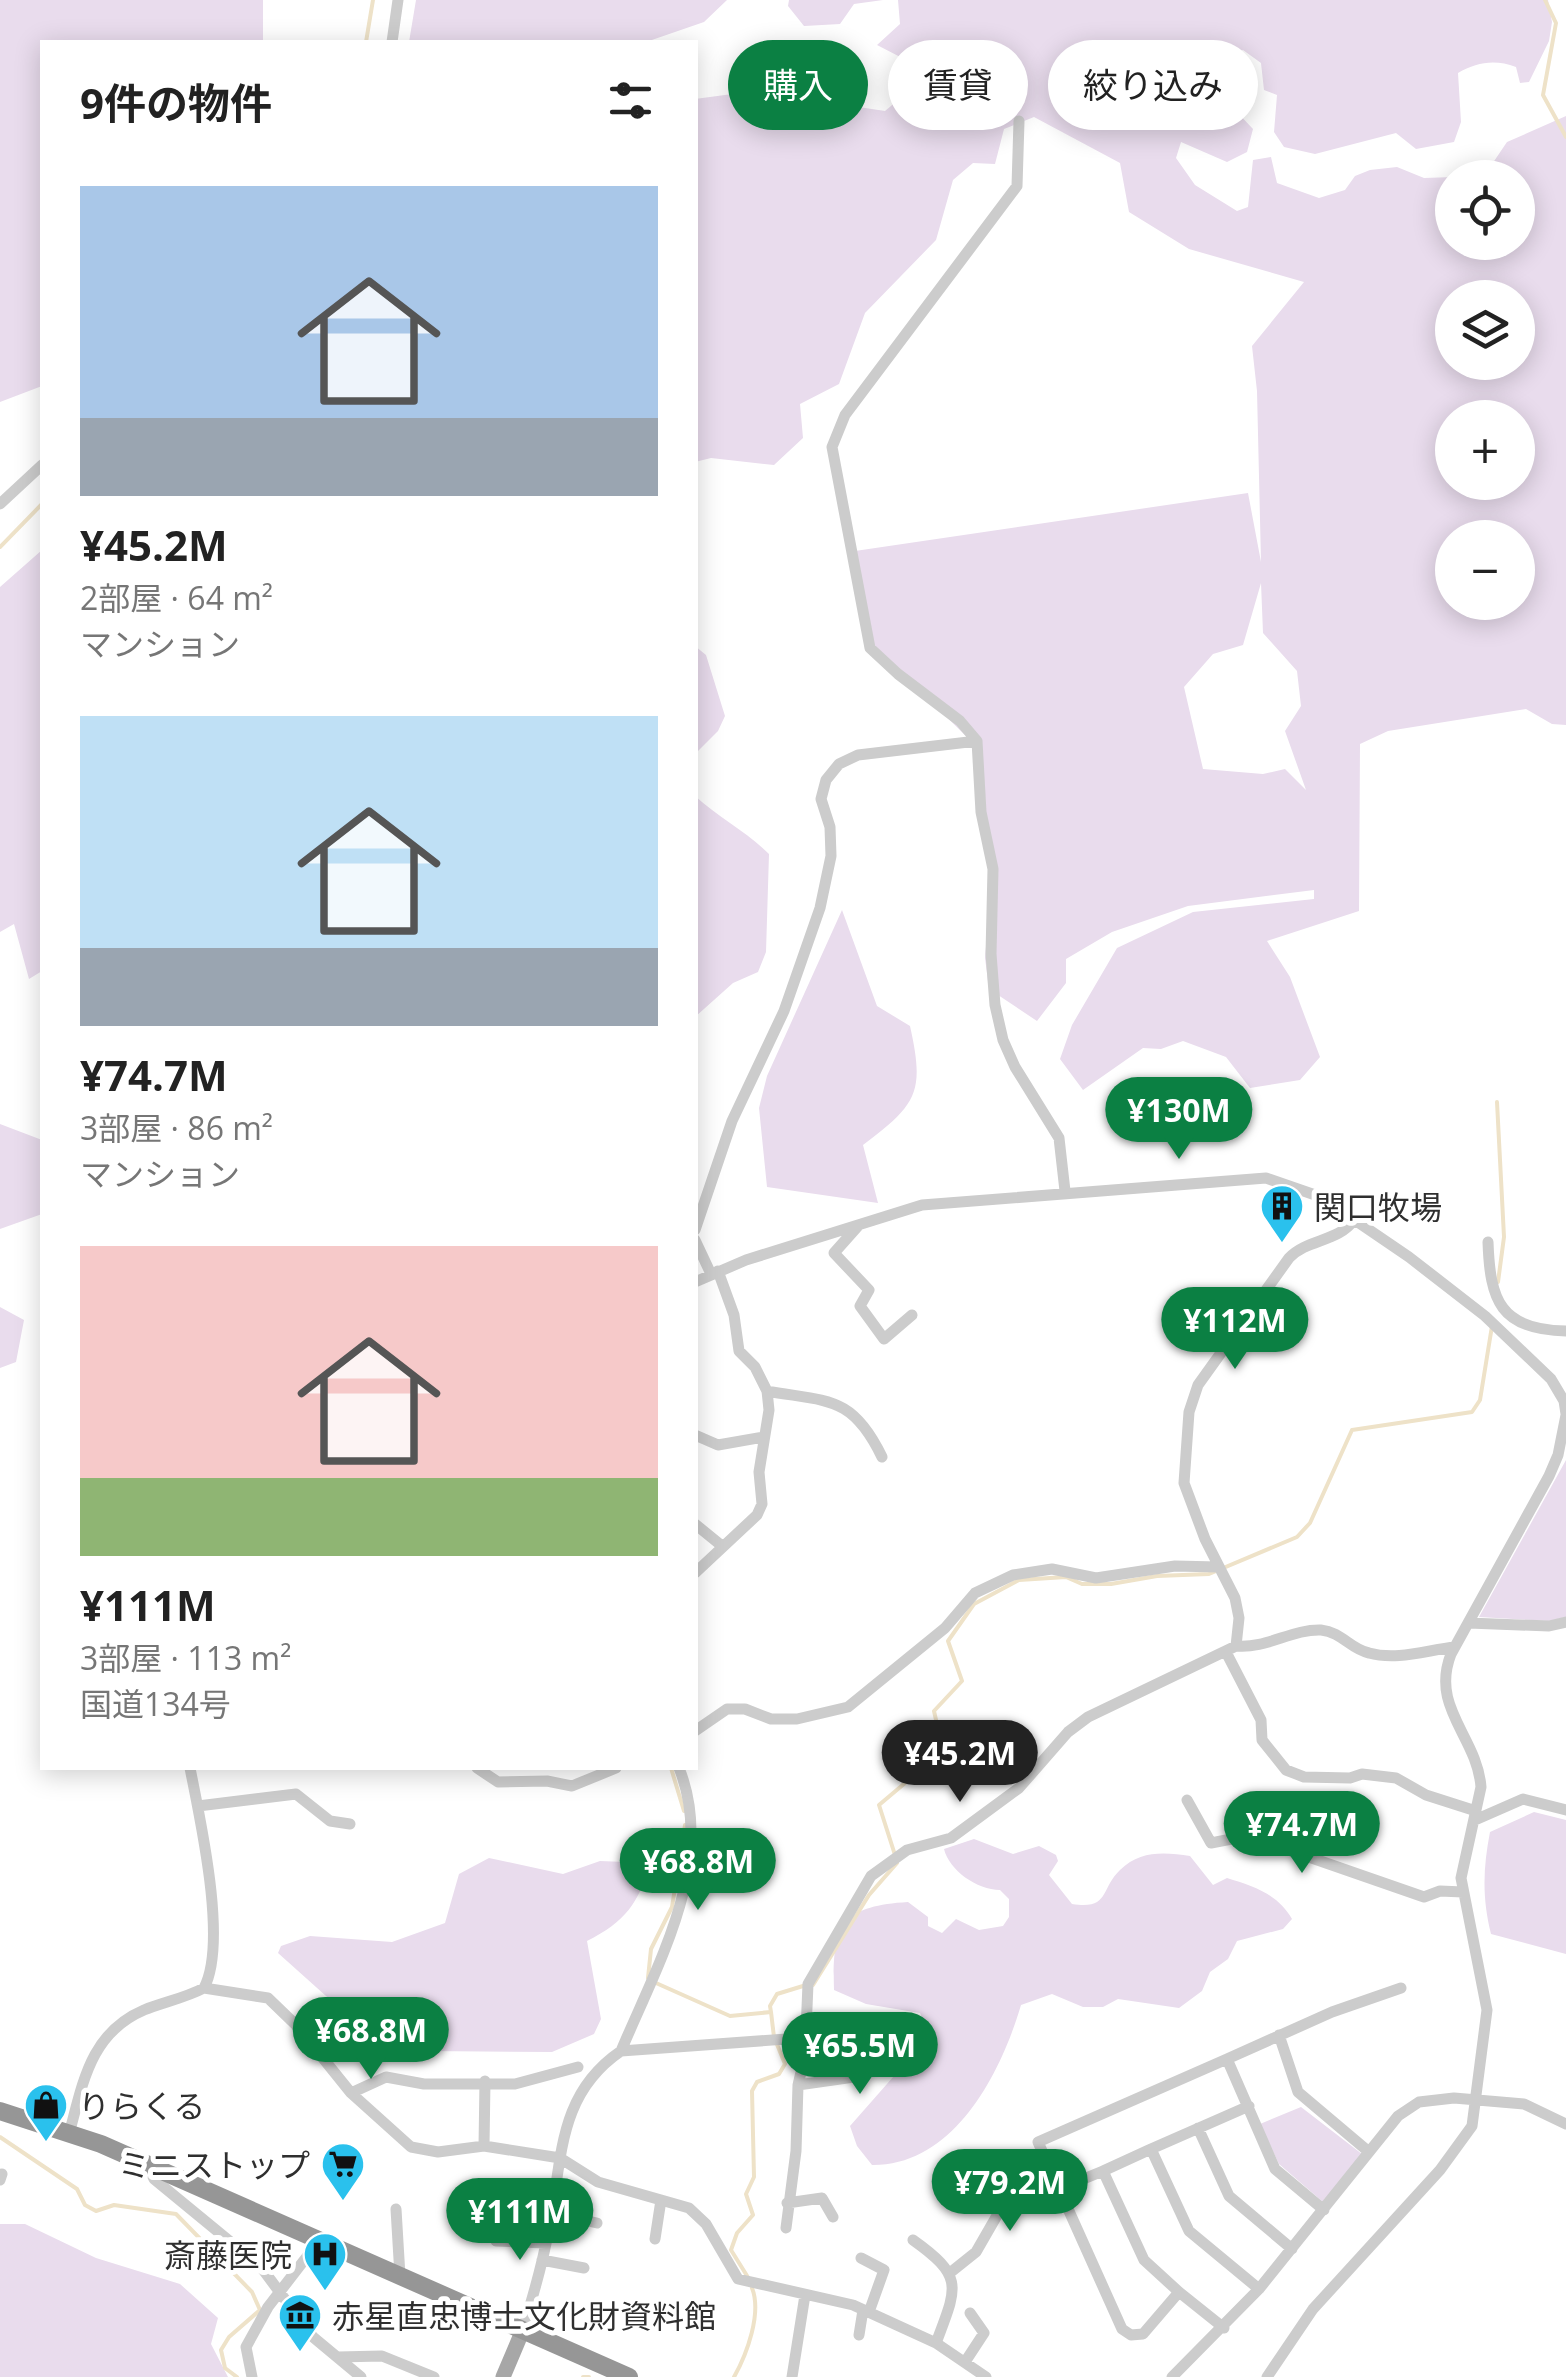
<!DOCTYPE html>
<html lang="ja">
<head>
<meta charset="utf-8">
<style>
	body { margin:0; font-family:"Open Sans","Noto Sans JP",sans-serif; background:#f2f2f2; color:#222; height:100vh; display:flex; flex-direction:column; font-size:38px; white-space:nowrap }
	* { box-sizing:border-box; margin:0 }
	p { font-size:32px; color:#767676 }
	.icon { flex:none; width:55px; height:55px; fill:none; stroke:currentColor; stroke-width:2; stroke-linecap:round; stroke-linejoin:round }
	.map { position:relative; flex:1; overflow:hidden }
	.side { position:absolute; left:40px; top:40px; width:658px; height:1730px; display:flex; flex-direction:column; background:#fff; border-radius:0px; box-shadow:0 5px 25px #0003 }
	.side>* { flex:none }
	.guide { position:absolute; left:728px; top:40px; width:688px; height:90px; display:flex; gap:20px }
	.tools { position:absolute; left:1435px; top:160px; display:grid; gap:20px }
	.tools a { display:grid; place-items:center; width:100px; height:100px; border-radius:50%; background:#fff; box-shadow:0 5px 25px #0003; font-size:50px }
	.price { position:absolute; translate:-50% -85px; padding:0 22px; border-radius:35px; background:#0b8043; color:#fff; font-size:32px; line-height:65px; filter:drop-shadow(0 2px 5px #0008) }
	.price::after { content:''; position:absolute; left:50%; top:60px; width:30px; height:22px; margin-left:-15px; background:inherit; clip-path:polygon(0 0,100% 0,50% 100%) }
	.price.current { background:#222; color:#fff }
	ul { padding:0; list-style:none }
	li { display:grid; align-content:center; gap:20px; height:530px; padding:0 40px }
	li span { display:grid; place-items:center; height:310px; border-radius:0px; color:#555 }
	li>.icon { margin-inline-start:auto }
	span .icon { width:180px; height:180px; fill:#fffc; stroke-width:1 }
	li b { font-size:42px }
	h2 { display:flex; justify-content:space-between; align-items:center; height:120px; padding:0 40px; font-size:42px }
	.pill { padding:0 35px; border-radius:45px; background:#fff; box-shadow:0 5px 25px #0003; font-size:35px; line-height:90px }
	.pill.current { background:#0b8043; color:#fff }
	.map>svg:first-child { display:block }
</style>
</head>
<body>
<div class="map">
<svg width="1566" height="2377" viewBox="0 0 1566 2377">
	<rect width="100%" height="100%" fill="#fff"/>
	<!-- green -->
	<path fill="#e9dced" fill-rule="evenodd" d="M0,0H263V42H42V386L0,402Z
		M416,0H727L704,22L646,42H409Z
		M789,0H883L854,4L840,24L804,26L788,6Z
		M898,0H1548L1552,22L1549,41L1529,82L1520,83L1516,67C1495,59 1477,62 1458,73L1461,122L1454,142L1416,149L1396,133L1315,154L1284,147L1274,132L1277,95L1264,90L1261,63L1243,50L1192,68L1175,52L1141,54V108L1150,122L1176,100L1189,78L1202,82L1225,114L1235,110L1253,129L1247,152L1227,162L1181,142L1176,158L1195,185L1237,211L1248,207L1253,160L1271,157L1277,183L1319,198L1345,190L1355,176L1370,170L1397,167L1424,178L1484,176L1507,142L1566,116V725L1552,724L1526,709L1388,731L1360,744L1359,911L1267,941L1290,977L1320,1057L1300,1080L1250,1088L1226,1057L1183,1041L1161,1049L1143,1048L1083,1090L1060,1059L1072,1025L1117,948L1193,912L1314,899V890L1188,906L1112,932L1066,959V983L1037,1021L989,989L985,958L991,888L982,752L874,645L855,551L1248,493L1261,562L1257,391L1252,346L1304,282L1189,249L1129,212L1120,163L1034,117L1004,129L995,164L973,163L953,180L936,240L865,313L839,384L800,404L803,438L774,465L711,458L695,462V99L791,86L823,65L828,91L852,106L885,111L904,95L908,61L877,45L900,24ZM1452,178H1518V242H1452ZM1452,298H1518V362H1452ZM1452,418H1518V482H1452ZM1452,538H1518V602H1452ZM1261,583L1263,633L1297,671L1301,706L1285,731L1306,790L1285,769L1263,774L1203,769L1184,687L1213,654L1243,645Z
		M42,550V971L29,979L14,924L0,932V587Z
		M695,646L706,655L725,716L718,731L695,754Z
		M695,796C719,818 746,831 769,854L766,952L758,972L733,983L695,1017Z
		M842,910L877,1006L910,1026C925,1093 917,1104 863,1145L878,1203L767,1187L759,1108L767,1076Z
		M0,1124L42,1140V1214L0,1229Z
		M0,1307L24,1320L16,1362L0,1368Z
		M1566,1460V1617L1549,1621L1479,1617Z
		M1534,1812L1566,1820V1954L1491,1934C1482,1898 1483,1868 1490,1832Z
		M974,1839L1013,1854L1039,1846L1056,1855L1058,1861L1049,1875L1072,1904C1110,1910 1100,1889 1120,1870C1140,1850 1165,1852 1190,1856L1213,1885L1227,1878C1253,1886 1278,1894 1292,1919L1283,1929L1237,1941L1228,1959L1210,1972L1202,1991L1179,2008L1118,1999L1103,2007H1083L1052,1994L1021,2005C1001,2073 954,2166 872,2165L857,2146L850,2126L930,2035L920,2013L866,2004L834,1990C832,1926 841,1906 908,1902L928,1917V1926L942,1933L956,1919L979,1930L1003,1926L1009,1917V1899L1000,1890C977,1890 949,1870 944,1849Z
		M489,1858L563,1874L600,1861L650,1863C639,1903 625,1922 587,1941L601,2019L594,2034L552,2052L428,2051L412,2056L345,2013L278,1953L281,1946L310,1936L392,1942L445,1923L459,1874Z
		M1301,2107L1362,2154L1323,2202L1279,2164L1260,2124Z
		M0,2224H25L96,2258L180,2284L218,2318L211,2344L228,2377H0Z"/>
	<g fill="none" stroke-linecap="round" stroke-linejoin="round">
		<!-- stream -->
		<path stroke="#eee2c8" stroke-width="4" d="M1545,0L1556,23L1543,95L1566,137
			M366,42L373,0
			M0,547L42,504
			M1497,1102L1504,1237L1498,1282
			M671,1768L684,1811
			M895,1855L879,1805L943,1751L934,1711L962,1681L948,1641L974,1604L1019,1580L1066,1577L1082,1584H1111L1157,1576L1209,1574L1297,1537L1310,1523L1352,1430L1472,1412L1480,1400L1492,1326
			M648,1978L651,1949L672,1907L685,1825
			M656,1983L730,2016L771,2012L774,2037L785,2064L779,2074L757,2082L752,2091L754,2177L746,2194L753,2215L737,2233L731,2250L749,2279
			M813,1985L869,1895L897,1863
			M771,2012L770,2006L777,1994L803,1986
			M0,2137L77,2189L85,2205L96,2211L114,2205L176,2214L252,2292L260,2310L229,2337L221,2350L225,2368L237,2377
			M583,2377H589
			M734,2377C747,2354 762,2313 752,2288"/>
		<!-- minor -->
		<path stroke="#ccc" stroke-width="11" d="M392,42L398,0
			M1019,121L1017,186L845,415L832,447L870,648L898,674L960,721L977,741L981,812L993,869L991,954L995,1005L1003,1040L1015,1067L1059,1138L1065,1191
			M0,504L42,465
			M858,1226L834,1253L869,1290L860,1306L884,1339L912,1315
			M695,1230L732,1121L784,1011L820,908L831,856L830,827L821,799L826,780L839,764L858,755L977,741
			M695,1240L711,1274
			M1488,1242C1490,1300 1500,1330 1566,1331
			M695,1282L746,1260L922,1205L1266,1178L1321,1197L1409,1257L1485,1316L1551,1379L1564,1401L1566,1414
			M767,1391C828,1402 852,1395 882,1457
			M695,1435L718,1445L764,1437
			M695,1524L722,1546
			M695,1573L757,1515L762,1504L759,1472L769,1410L767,1391L755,1367L739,1351L734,1315L718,1271
			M1469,1623L1549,1626L1566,1622
			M1236,1646C1266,1649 1292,1629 1321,1630C1342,1632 1350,1649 1369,1653C1397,1661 1427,1650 1455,1647
			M1227,1654L1261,1720L1262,1740L1286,1770L1304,1777L1350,1778L1362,1774L1396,1778L1426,1795L1476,1811
			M695,1731L727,1709H745L771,1719H797L848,1707L945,1628L975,1593L1013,1575L1052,1569L1096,1578L1175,1566L1218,1567
			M477,1768L498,1782L547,1781L572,1786L616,1768
			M1187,1800L1211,1843L1242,1837L1263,1848L1280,1847L1424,1897L1440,1891L1463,1892
			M198,1806L296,1794L330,1821L350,1824
			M1475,1820L1523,1799L1566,1810
			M204,1988L268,1998L297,2026L351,2093L411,2147L438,2152L484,2146L560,2158L598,2182L689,2208L706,2224L738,2279L853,2305L936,2343L986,2377
			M1279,2035L1298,2092L1369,2152
			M621,2051C657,1965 717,1862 679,1768
			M1227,2059L1332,2012L1401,1988
			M798,2085L861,2076L866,2069L867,2051
			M351,2093L386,2077L424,2084H515L578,2067
			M1198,2128L1229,2196L1292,2249
			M69,2134C83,2083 90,2033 144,2010C164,2002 185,1998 204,1988C228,1943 200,1819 190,1768
			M484,2146L485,2081
			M1151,2149L1249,2106
			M147,2164L154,2179L261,2267L313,2337L361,2377
			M1103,2171L1151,2149L1189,2231L1259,2289
			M0,2180L2,2174
			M1059,2189L1103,2171L1144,2260L1179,2292
			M508,2192L555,2191
			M787,2203L822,2198L833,2217
			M396,2209L400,2276
			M552,2213L597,2223
			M786,2228L796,2151L798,2085L805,2055L808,1984L871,1876L907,1850L951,1838L1019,1788L1068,1732L1088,1717L1236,1646L1239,1618L1235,1598L1205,1539L1184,1483L1189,1412L1198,1385L1289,1258C1307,1239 1338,1242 1354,1220
			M655,2239L661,2200
			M913,2240C965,2277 957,2287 936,2343
			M496,2241L546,2243
			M861,2258L884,2270L869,2312
			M542,2260L584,2268
			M951,2272L976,2252L1018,2179H1025L1042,2203L1067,2207
			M1224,2328L1179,2292L1143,2334L1131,2335L1122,2329L1038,2142L1227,2059L1275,2169L1324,2210
			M522,2332C532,2300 542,2267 548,2233C563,2163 555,2096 621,2051L828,2036
			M859,2335L863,2310
			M338,2357L382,2356L434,2377
			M965,2362L984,2333L970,2313
			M252,2377L246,2347L268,2307L319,2241
			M792,2377L805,2295
			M1172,2377L1259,2289L1398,2116L1419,2102L1454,2098L1524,2104L1566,2124
			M1267,2377L1313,2309L1440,2170L1472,2126L1487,2010L1461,1878L1481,1787C1477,1736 1430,1708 1451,1654L1549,1476L1558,1455L1566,1415"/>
		<!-- major -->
		<path stroke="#a7a7a7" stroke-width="15" d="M503,2377L522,2332"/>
		<!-- highway -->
		<path stroke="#969696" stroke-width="18" d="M0,2111L101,2144L629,2377"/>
	</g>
	<!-- icons -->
	<defs>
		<g id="building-pin" transform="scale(2.25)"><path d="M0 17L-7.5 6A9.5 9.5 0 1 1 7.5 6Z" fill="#2ac1ed" stroke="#fff"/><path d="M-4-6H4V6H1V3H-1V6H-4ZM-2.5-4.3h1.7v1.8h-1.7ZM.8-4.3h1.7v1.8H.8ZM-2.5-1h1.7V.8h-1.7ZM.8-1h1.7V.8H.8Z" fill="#111"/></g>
		<g id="shop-pin" transform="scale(2.25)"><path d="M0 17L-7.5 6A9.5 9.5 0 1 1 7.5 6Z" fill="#2ac1ed" stroke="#fff"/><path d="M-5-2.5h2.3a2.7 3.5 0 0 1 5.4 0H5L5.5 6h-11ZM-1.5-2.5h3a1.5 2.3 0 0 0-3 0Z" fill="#111"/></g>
		<g id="supermarket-pin" transform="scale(2.25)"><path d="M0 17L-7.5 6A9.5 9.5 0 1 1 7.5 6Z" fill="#2ac1ed" stroke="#fff"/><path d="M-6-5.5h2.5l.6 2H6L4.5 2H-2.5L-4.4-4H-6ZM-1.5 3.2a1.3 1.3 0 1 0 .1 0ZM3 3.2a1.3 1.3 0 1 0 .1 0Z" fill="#111"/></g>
		<g id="hospital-pin" transform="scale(2.25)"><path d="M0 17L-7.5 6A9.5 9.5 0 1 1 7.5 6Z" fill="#2ac1ed" stroke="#fff"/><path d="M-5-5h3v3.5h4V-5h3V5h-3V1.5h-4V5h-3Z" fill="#111"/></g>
		<g id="museum-pin" transform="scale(2.25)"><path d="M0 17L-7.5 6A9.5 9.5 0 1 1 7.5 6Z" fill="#2ac1ed" stroke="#fff"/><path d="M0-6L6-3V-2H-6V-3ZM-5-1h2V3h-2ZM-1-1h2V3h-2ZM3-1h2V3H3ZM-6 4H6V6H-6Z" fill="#111"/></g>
	</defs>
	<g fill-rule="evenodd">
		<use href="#building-pin" x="1282" y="1206"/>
		<use href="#shop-pin" x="46" y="2105"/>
		<use href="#supermarket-pin" x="343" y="2164"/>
		<use href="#hospital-pin" x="325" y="2254"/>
		<use href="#museum-pin" x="300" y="2315"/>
	</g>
	<g text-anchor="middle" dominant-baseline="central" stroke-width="10" stroke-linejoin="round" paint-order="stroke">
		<!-- poi labels -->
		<g font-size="32" fill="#2f2f2f" stroke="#fff" text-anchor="start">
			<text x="1314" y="1206">関口牧場</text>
			<text x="78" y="2105">りらくる</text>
			<text x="310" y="2164" text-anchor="end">ミニストップ</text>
			<text x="292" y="2254" text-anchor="end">斎藤医院</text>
			<text x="332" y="2315">赤星直忠博士文化財資料館</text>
		</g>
	</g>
</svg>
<div class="tools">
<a><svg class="icon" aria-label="locate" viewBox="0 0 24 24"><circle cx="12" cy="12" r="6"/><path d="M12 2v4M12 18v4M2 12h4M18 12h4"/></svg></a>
<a><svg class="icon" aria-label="layers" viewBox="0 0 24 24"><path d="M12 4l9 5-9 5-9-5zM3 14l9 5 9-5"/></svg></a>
<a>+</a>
<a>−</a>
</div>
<b class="price" style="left:1179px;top:1162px">¥130M</b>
<b class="price" style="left:1235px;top:1372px">¥112M</b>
<b class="price current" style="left:960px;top:1805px">¥45.2M</b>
<b class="price" style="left:1302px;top:1876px">¥74.7M</b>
<b class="price" style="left:698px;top:1913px">¥68.8M</b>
<b class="price" style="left:371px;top:2082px">¥68.8M</b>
<b class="price" style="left:860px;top:2097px">¥65.5M</b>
<b class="price" style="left:1010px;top:2234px">¥79.2M</b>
<b class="price" style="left:520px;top:2263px">¥111M</b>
<div class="guide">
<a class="pill current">購入</a>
<a class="pill">賃貸</a>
<a class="pill">絞り込み</a>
</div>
<section class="side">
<h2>9件の物件<svg class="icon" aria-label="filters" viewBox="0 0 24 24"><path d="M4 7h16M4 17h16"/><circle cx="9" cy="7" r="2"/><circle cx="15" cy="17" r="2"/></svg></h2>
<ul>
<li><span style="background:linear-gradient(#a9c7e8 75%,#9aa5b1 0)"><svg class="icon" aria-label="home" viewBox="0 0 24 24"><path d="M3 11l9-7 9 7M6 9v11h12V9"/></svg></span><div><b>¥45.2M</b><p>2部屋 · 64 m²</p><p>マンション</p></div></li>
<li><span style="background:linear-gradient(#bfe0f5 75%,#9aa5b1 0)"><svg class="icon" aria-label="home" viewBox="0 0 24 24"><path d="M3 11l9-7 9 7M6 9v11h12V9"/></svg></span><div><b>¥74.7M</b><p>3部屋 · 86 m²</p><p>マンション</p></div></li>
<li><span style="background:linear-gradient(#f6c9c9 75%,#8fb573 0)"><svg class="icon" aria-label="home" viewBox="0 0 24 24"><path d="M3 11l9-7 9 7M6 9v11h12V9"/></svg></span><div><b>¥111M</b><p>3部屋 · 113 m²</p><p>国道134号</p></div></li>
</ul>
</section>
</div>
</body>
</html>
